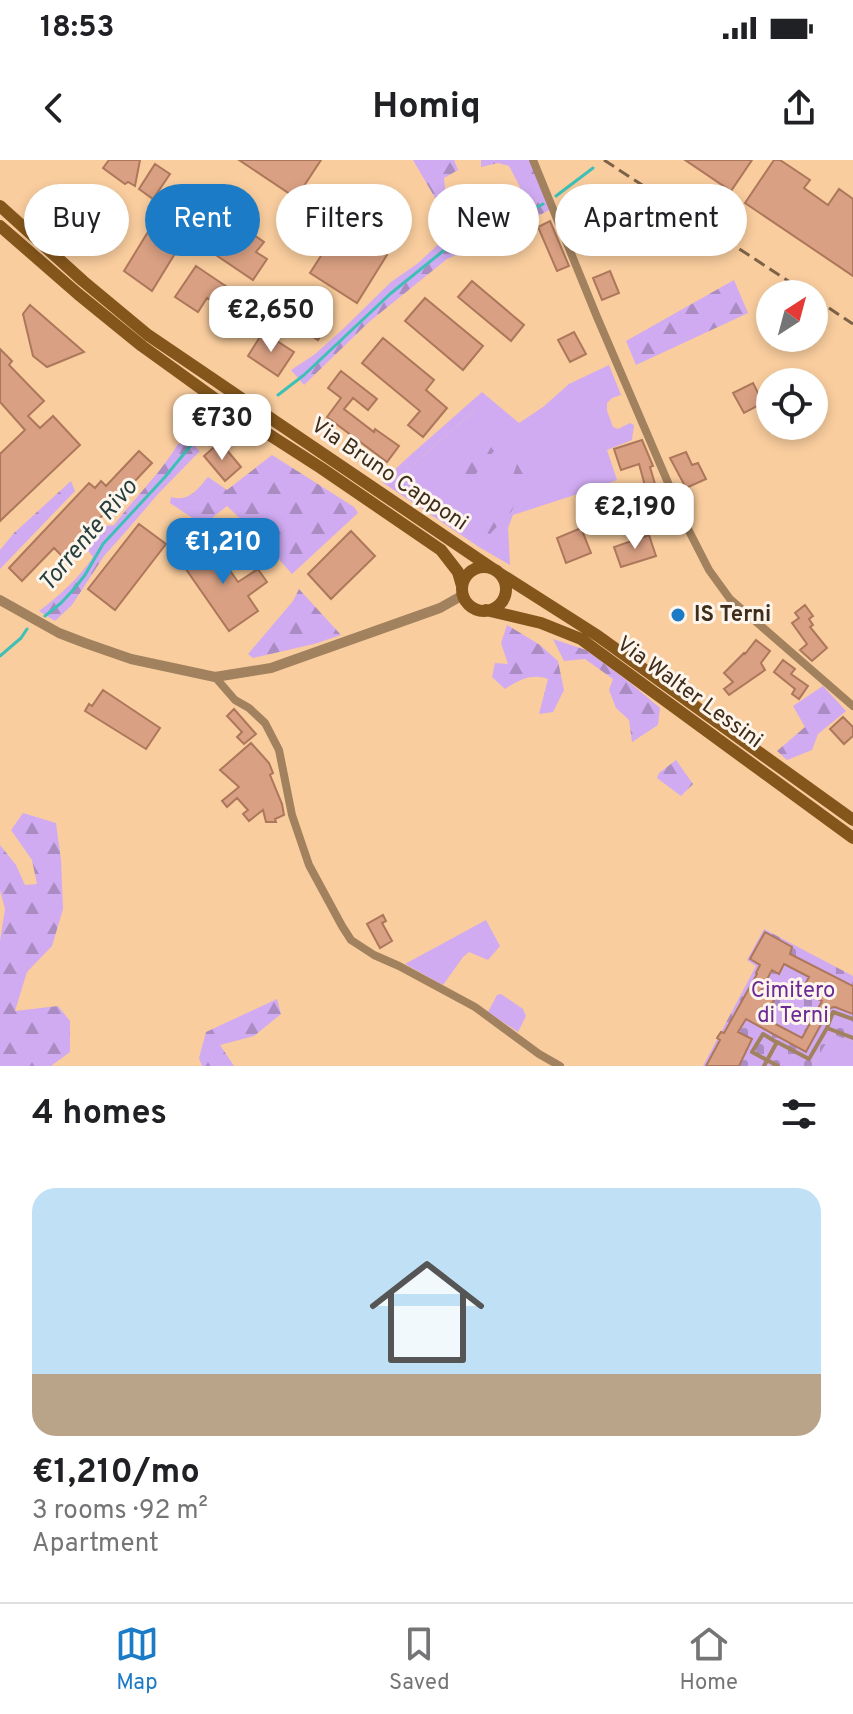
<!DOCTYPE html>
<html lang="en">
<head>
<meta charset="utf-8">
<style>
	body { margin:0; font-family:Overpass,sans-serif; background:#f2f2f2; color:#202124; height:100vh; display:flex; flex-direction:column; font-size:30px; white-space:nowrap }
	* { box-sizing:border-box; margin:0 }
	p { font-size:26px; color:#757577 }
	.icon { flex:none; width:44px; height:44px; fill:none; stroke:currentColor; stroke-width:2; stroke-linecap:round; stroke-linejoin:round }
	.map { position:relative; height:906px; overflow:hidden }
	.drawer { display:flex; flex-direction:column; background:#fff; flex:1 }
	.drawer>* { flex:none }
	.hud { position:absolute; left:24px; top:24px; width:806px; height:72px; display:flex; gap:16px }
	.needle { width:52px; rotate:36deg }
	.buttons { position:absolute; left:756px; top:120px; display:grid; gap:16px }
	.buttons a { display:grid; place-items:center; width:72px; height:72px; border-radius:50%; background:#fff; box-shadow:0 4px 12px #0003; font-size:40px }
	.price { position:absolute; translate:-50% -68px; padding:0 18px; border-radius:16px; background:#fff; color:#222; font-size:26px; line-height:52px; filter:drop-shadow(0 2px 4px #0008) }
	.price::after { content:''; position:absolute; left:50%; top:48px; width:24px; height:18px; margin-left:-12px; background:inherit; clip-path:polygon(0 0,100% 0,50% 100%) }
	.price.on { background:#1b7bc7; color:#fff }
	ul { padding:0; list-style:none }
	li { display:grid; align-content:center; gap:16px; height:424px; padding:0 32px }
	li span { display:grid; place-items:center; height:248px; border-radius:24px; color:#555 }
	li>.icon { margin-inline-start:auto }
	span .icon { width:144px; height:144px; fill:#fffc; stroke-width:1 }
	li b { font-size:34px }
	h2 { display:flex; justify-content:space-between; align-items:center; height:96px; padding:0 32px; font-size:34px }
	.tag { padding:0 28px; border-radius:36px; background:#fff; box-shadow:0 4px 12px #0003; font-size:28px; line-height:72px }
	.tag.on { background:#1b7bc7; color:#fff }
	.status { display:flex; justify-content:space-between; align-items:center; height:56px; padding:0 40px; background:#fff; direction:ltr }
	.status svg { height:22px; fill:currentColor }
	header { display:flex; justify-content:space-between; align-items:center; height:104px; padding:0 32px; background:#fff; font-size:36px; font-weight:700 }
	.dock { display:flex; justify-content:space-around; align-items:center; height:112px; border-top:2px solid #e0e0e0; background:#fff; font-size:22px; color:#757577 }
	.dock a { display:grid; justify-items:center; gap:4px }
	.dock .on { color:#1b7bc7 }
	.map>svg:first-child { display:block }
</style>
</head>
<body>
<div class="status"><b>18:53</b><svg viewBox="0 0 49 12"><path d="M0 12V9h3v3zM5 12V6h3v6zM10 12V3h3v9zM15 12V0h3v12zM26 1h20v11H26zM47 4h2v5h-2z"/></svg></div>
<header><svg class="icon" aria-label="back" viewBox="0 0 24 24"><path d="M15 5l-7 7 7 7"/></svg>Homiq<svg class="icon" aria-label="share" viewBox="0 0 24 24"><path d="M12 15V3M7 8l5-5 5 5M5 13v7h14v-7"/></svg></header>
<div class="map">
<svg width="853" height="906" viewBox="0 0 853 906">
	<defs>
		<pattern id="forest-firs" width="22" height="20" patternUnits="userSpaceOnUse" patternTransform="scale(2)"><rect width="22" height="20" fill="#d0abf1"/><path d="M5 1l3.5 6h-7zM16 11l3.5 6h-7z" fill="#aa8cc2"/></pattern>
		<pattern id="cemetery-stones" width="16" height="16" patternUnits="userSpaceOnUse" patternTransform="scale(2)"><rect width="16" height="16" fill="#d0abf1"/><path d="M2 7V4a2 2 0 0 1 4 0v3zM10 15v-3a2 2 0 0 1 4 0v3z" fill="#aa8cc2"/></pattern>
	</defs>
	<rect width="100%" height="100%" fill="#f9cd9e"/>
	<!-- green -->
	<path fill="#d0abf1" d="M609,205L621,235L612,238L607,243V251L613,267L618,269L630,263L634,265L632,280L607,290L617,320L593,329L513,355L508,368L510,405L479,387L382,322L405,300L408,309L476,249L474,239L482,232L519,263L543,247L569,224Z
		M486,760L500,786L488,800L469,792L463,797L443,825L405,804Z
		M501,834L523,849L526,856L518,872L488,852L497,835Z
		M832,874L853,882V906H812Z"/>
	<!-- forest -->
	<path fill="url(#forest-firs)" d="M413,0H454L458,10L444,18L446,36L441,48Z
		M481,0H535L553,48L508,72L447,99L369,162L304,225L291,210L314,195L343,169L391,122L417,104L443,80L463,75L502,57L511,46L521,43L520,27L509,6L498,3L481,7Z
		M734,120L748,153L636,205L626,181Z
		M474,239L477,248L408,309L405,300Z
		M211,250L231,261L230,271L195,287L200,291L158,334L128,369L104,396L72,445L55,461L39,451C60,435 78,419 93,397L86,388L105,366L114,365C135,337 160,314 178,284L189,282Z
		M527,265L535,275L512,351L490,374L479,371L501,348L517,304Z
		M489,284L494,291L475,315L466,316L457,301L464,289Z
		M272,295L354,347L358,353L292,414L257,375L227,346L203,365L170,343L171,337C189,342 197,330 208,317L227,330Z
		M71,321L75,331L0,409V390L14,373Z
		M299,429L341,475L314,484L253,498L248,494L293,441Z
		M507,465L540,485L558,501L564,530L553,552L539,554L548,519C531,513 519,520 505,529L492,517L495,503L508,504L501,483Z
		M553,479L586,490L629,522L660,548L658,565L632,582L629,560L616,548L609,530L613,519L585,499L564,501Z
		M823,526L846,551L818,574L812,590L787,600L777,591L805,567L793,546Z
		M676,600L693,624L681,636L657,618L659,613Z
		M23,653L56,663L61,700L63,749L52,786L27,812L15,851L58,846L70,861V892L51,906H0V781L5,749L0,730V685L16,705L25,725L37,724L32,700L11,670Z
		M277,839L281,854L254,876L220,885L234,906H202L199,898L206,872Z"/>
	<!-- cemetery -->
	<path fill="url(#cemetery-stones)" d="M764,769L853,816V882L832,874L812,906H703L756,806L747,800Z"/>
	<g fill="none" stroke-linecap="round" stroke-linejoin="round">
		<!-- stream -->
		<path stroke="#3ec0b7" stroke-width="3" d="M556,36L593,8
			M278,235L304,215L390,134L448,87L486,74L543,44
			M261,243L263,242
			M45,456L61,443L74,429L85,415L103,384L165,317L200,274L233,257
			M0,496L21,478L27,469"/>
	</g>
	<!-- building -->
	<path fill="#d9a083" stroke="#ad775b" stroke-width="2" fill-rule="evenodd" d="M109,0H140L135,26L128,22L125,24L103,8Z
		M239,0H321L296,38Z
		M685,0H752L731,31Z
		M774,0H780L810,20L804,28L828,45L839,29L853,39V116L745,43Z
		M155,4L170,14L153,39L139,29Z
		M194,33L213,46L197,69L178,56Z
		M101,36L125,54L105,84L82,68Z
		M353,46L392,71L381,89L387,95L357,143L310,113Z
		M234,49L257,65L251,73L264,82L256,92L267,99L253,120L207,89Z
		M550,61L569,106L557,111L538,67Z
		M587,62L595,84L580,89L573,67Z
		M151,67L179,87L152,131L124,111Z
		M196,106L233,131L222,148L207,138L198,152L175,137Z
		M610,111L619,133L602,140L593,118Z
		M472,121L524,165L511,181L458,137Z
		M292,132L332,158L318,180L278,154Z
		M425,138L483,186L463,210L405,161Z
		M30,145L84,192L47,207L33,196L23,154Z
		M263,172L294,192L278,216L248,196Z
		M574,172L586,194L570,202L558,180Z
		M383,178L434,220L426,230L447,248L423,277L408,265L420,251L362,203Z
		M0,189L12,201L9,205L44,241L28,256L40,268L53,256L80,285L0,361V294L25,270L0,242Z
		M341,211L377,239L368,250L353,238L344,249L374,272L375,269L399,286L387,302L327,257L341,238L328,228Z
		M753,223L763,243L744,253L733,233Z
		M642,280L653,306L650,307L660,341L650,344L639,304L621,310L614,289Z
		M220,282L241,307L225,321L204,296Z
		M139,291L152,303L63,397L54,388L22,421L9,408L89,323L95,328L101,321L106,326Z
		M686,292L692,305L698,303L706,319L686,328L670,298Z
		M139,364L166,384L115,450L88,429Z
		M581,368L591,393L566,403L557,378Z
		M351,371L375,396L331,439L308,414Z
		M649,375L656,396L621,407L614,387Z
		M210,382L238,422L258,409L267,422L248,436L258,451L229,471L181,402Z
		M805,445L813,456L809,459L813,465L810,467L827,488L812,501L800,490L807,484L792,463L799,458L795,453Z
		M756,480L770,491L761,503L765,510L729,535L724,529L733,522L724,513L744,493L745,494Z
		M783,500L795,509L791,514L808,526L799,539L792,534L795,529L774,512Z
		M103,530L160,568L146,589L85,551L89,544L92,546Z
		M234,549L256,574L244,584L237,577L242,572L227,556Z
		M843,557L853,567V576L844,584L830,569Z
		M251,583L269,603L273,613L270,615L282,644L284,655L275,659L276,662H266L263,650L249,661L243,654L248,650L237,638L227,647L222,641L239,627L220,610Z
		M383,755L386,761L382,763L392,781L380,788L367,764Z
		M765,772L792,787L790,794L853,826V854L835,847L830,848L806,892L746,859L738,872L752,879L739,906H706L720,880L717,878L721,872L724,873L757,814L756,813L760,805L750,799ZM784,804L809,817L802,830L822,841L802,878L764,858L774,840L760,832L772,810L779,814Z"/>
	<g fill="none" stroke-linecap="round" stroke-linejoin="round">
		<!-- service -->
		<path stroke="#a1815e" stroke-width="4" d="M827,868L833,852L853,859
			M776,882L763,874L752,892L778,906
			M764,906L777,882L809,899L827,868L853,878"/>
		<!-- minor -->
		<path stroke="#a1815e" stroke-width="8" d="M533,0L597,157L687,367L709,410L730,439L853,546
			M215,517L235,540L249,548L265,563L279,590L292,655L309,705L342,766L351,780L374,795L399,806L475,847L539,894L560,906"/>
		<!-- tertiary -->
		<path stroke="#a1815e" stroke-width="10" d="M0,440L59,473L85,483L131,499L215,517L271,508L440,448L463,435"/>
		<!-- secondary -->
		<path stroke="#85561b" stroke-width="12" d="M0,46L83,121L148,175L493,409
			M0,66L78,134L142,186L228,248L321,308L441,390L458,412L462,426
			M462 429a22 22 0 1 1 44 0a22 22 0 1 1-44 0Z
			M499,413L598,476L853,660
			M486,450L541,463L581,479L853,678"/>
		<!-- rail -->
		<path stroke="#7c6246" stroke-width="3" stroke-dasharray="12 6" stroke-linecap="butt" d="M604,0L808,134
			M814,138L853,164"/>
	</g>
	<!-- markers -->
	<circle fill="#1b7bc7" stroke="#fef5ec" stroke-width="3" cx="678" cy="455" r="8"/>
	<g text-anchor="middle" dominant-baseline="central" stroke-width="6" stroke-linejoin="round" paint-order="stroke">
		<!-- street labels -->
		<g font-size="22" fill="#3e2d1b" stroke="#fef5ec">
			<text transform="translate(389 315) rotate(34)">Via Bruno Capponi</text>
			<text transform="translate(689 533) rotate(36)">Via Walter Lessini</text>
		</g>
		<!-- poi labels -->
		<g font-size="22" font-weight="bold" fill="#3e2d1b" stroke="#fef5ec" text-anchor="start">
			<text x="694" y="455">IS Terni</text>
		</g>
		<!-- park labels -->
		<g font-size="22" fill="#6b2a96" stroke="#fef5ec">
			<text x="793" y="831">Cimitero<tspan x="793" dy="25">di Terni</tspan></text>
		</g>
		<!-- water labels -->
		<g font-size="24" font-style="italic" fill="#243f3d" stroke="#fef5ec">
			<text transform="translate(89 376) rotate(-50)">Torrente Rivo</text>
		</g>
	</g>
</svg>
<div class="buttons">
<a><svg class="needle" viewBox="-14 -14 28 28"><path d="M0-13l5 13h-10z" fill="#e53935"/><path d="M0 13l5-13h-10z" fill="#757577"/></svg></a>
<a><svg class="icon" aria-label="locate" viewBox="0 0 24 24"><circle cx="12" cy="12" r="6"/><path d="M12 2v4M12 18v4M2 12h4M18 12h4"/></svg></a>
</div>
<b class="price" style="left:271px;top:194px">€2,650</b>
<b class="price" style="left:222px;top:302px">€730</b>
<b class="price" style="left:635px;top:391px">€2,190</b>
<b class="price on" style="left:223px;top:426px">€1,210</b>
<div class="hud">
<a class="tag">Buy</a>
<a class="tag on">Rent</a>
<a class="tag">Filters</a>
<a class="tag">New</a>
<a class="tag">Apartment</a>
</div>
</div>
<section class="drawer">
<h2>4 homes<svg class="icon" aria-label="filters" viewBox="0 0 24 24"><path d="M4 7h16M4 17h16"/><circle cx="9" cy="7" r="2"/><circle cx="15" cy="17" r="2"/></svg></h2>
<ul>
<li><span style="background:linear-gradient(#bfe0f5 75%,#b9a48a 0)"><svg class="icon" aria-label="home" viewBox="0 0 24 24"><path d="M3 11l9-7 9 7M6 9v11h12V9"/></svg></span><div><b>€1,210/mo</b><p>3 rooms · 92 m²</p><p>Apartment</p></div></li>
</ul>
</section>
<nav class="dock">
<a class="on"><svg class="icon" aria-label="map" viewBox="0 0 24 24"><path d="M3 6l6-2 6 2 6-2v14l-6 2-6-2-6 2zM9 4v14M15 6v14"/></svg>Map</a>
<a><svg class="icon" aria-label="saved" viewBox="0 0 24 24"><path d="M7 4h10v16l-5-4-5 4z"/></svg>Saved</a>
<a><svg class="icon" aria-label="home" viewBox="0 0 24 24"><path d="M3 11l9-7 9 7M6 9v11h12V9"/></svg>Home</a>
</nav>
</body>
</html>
